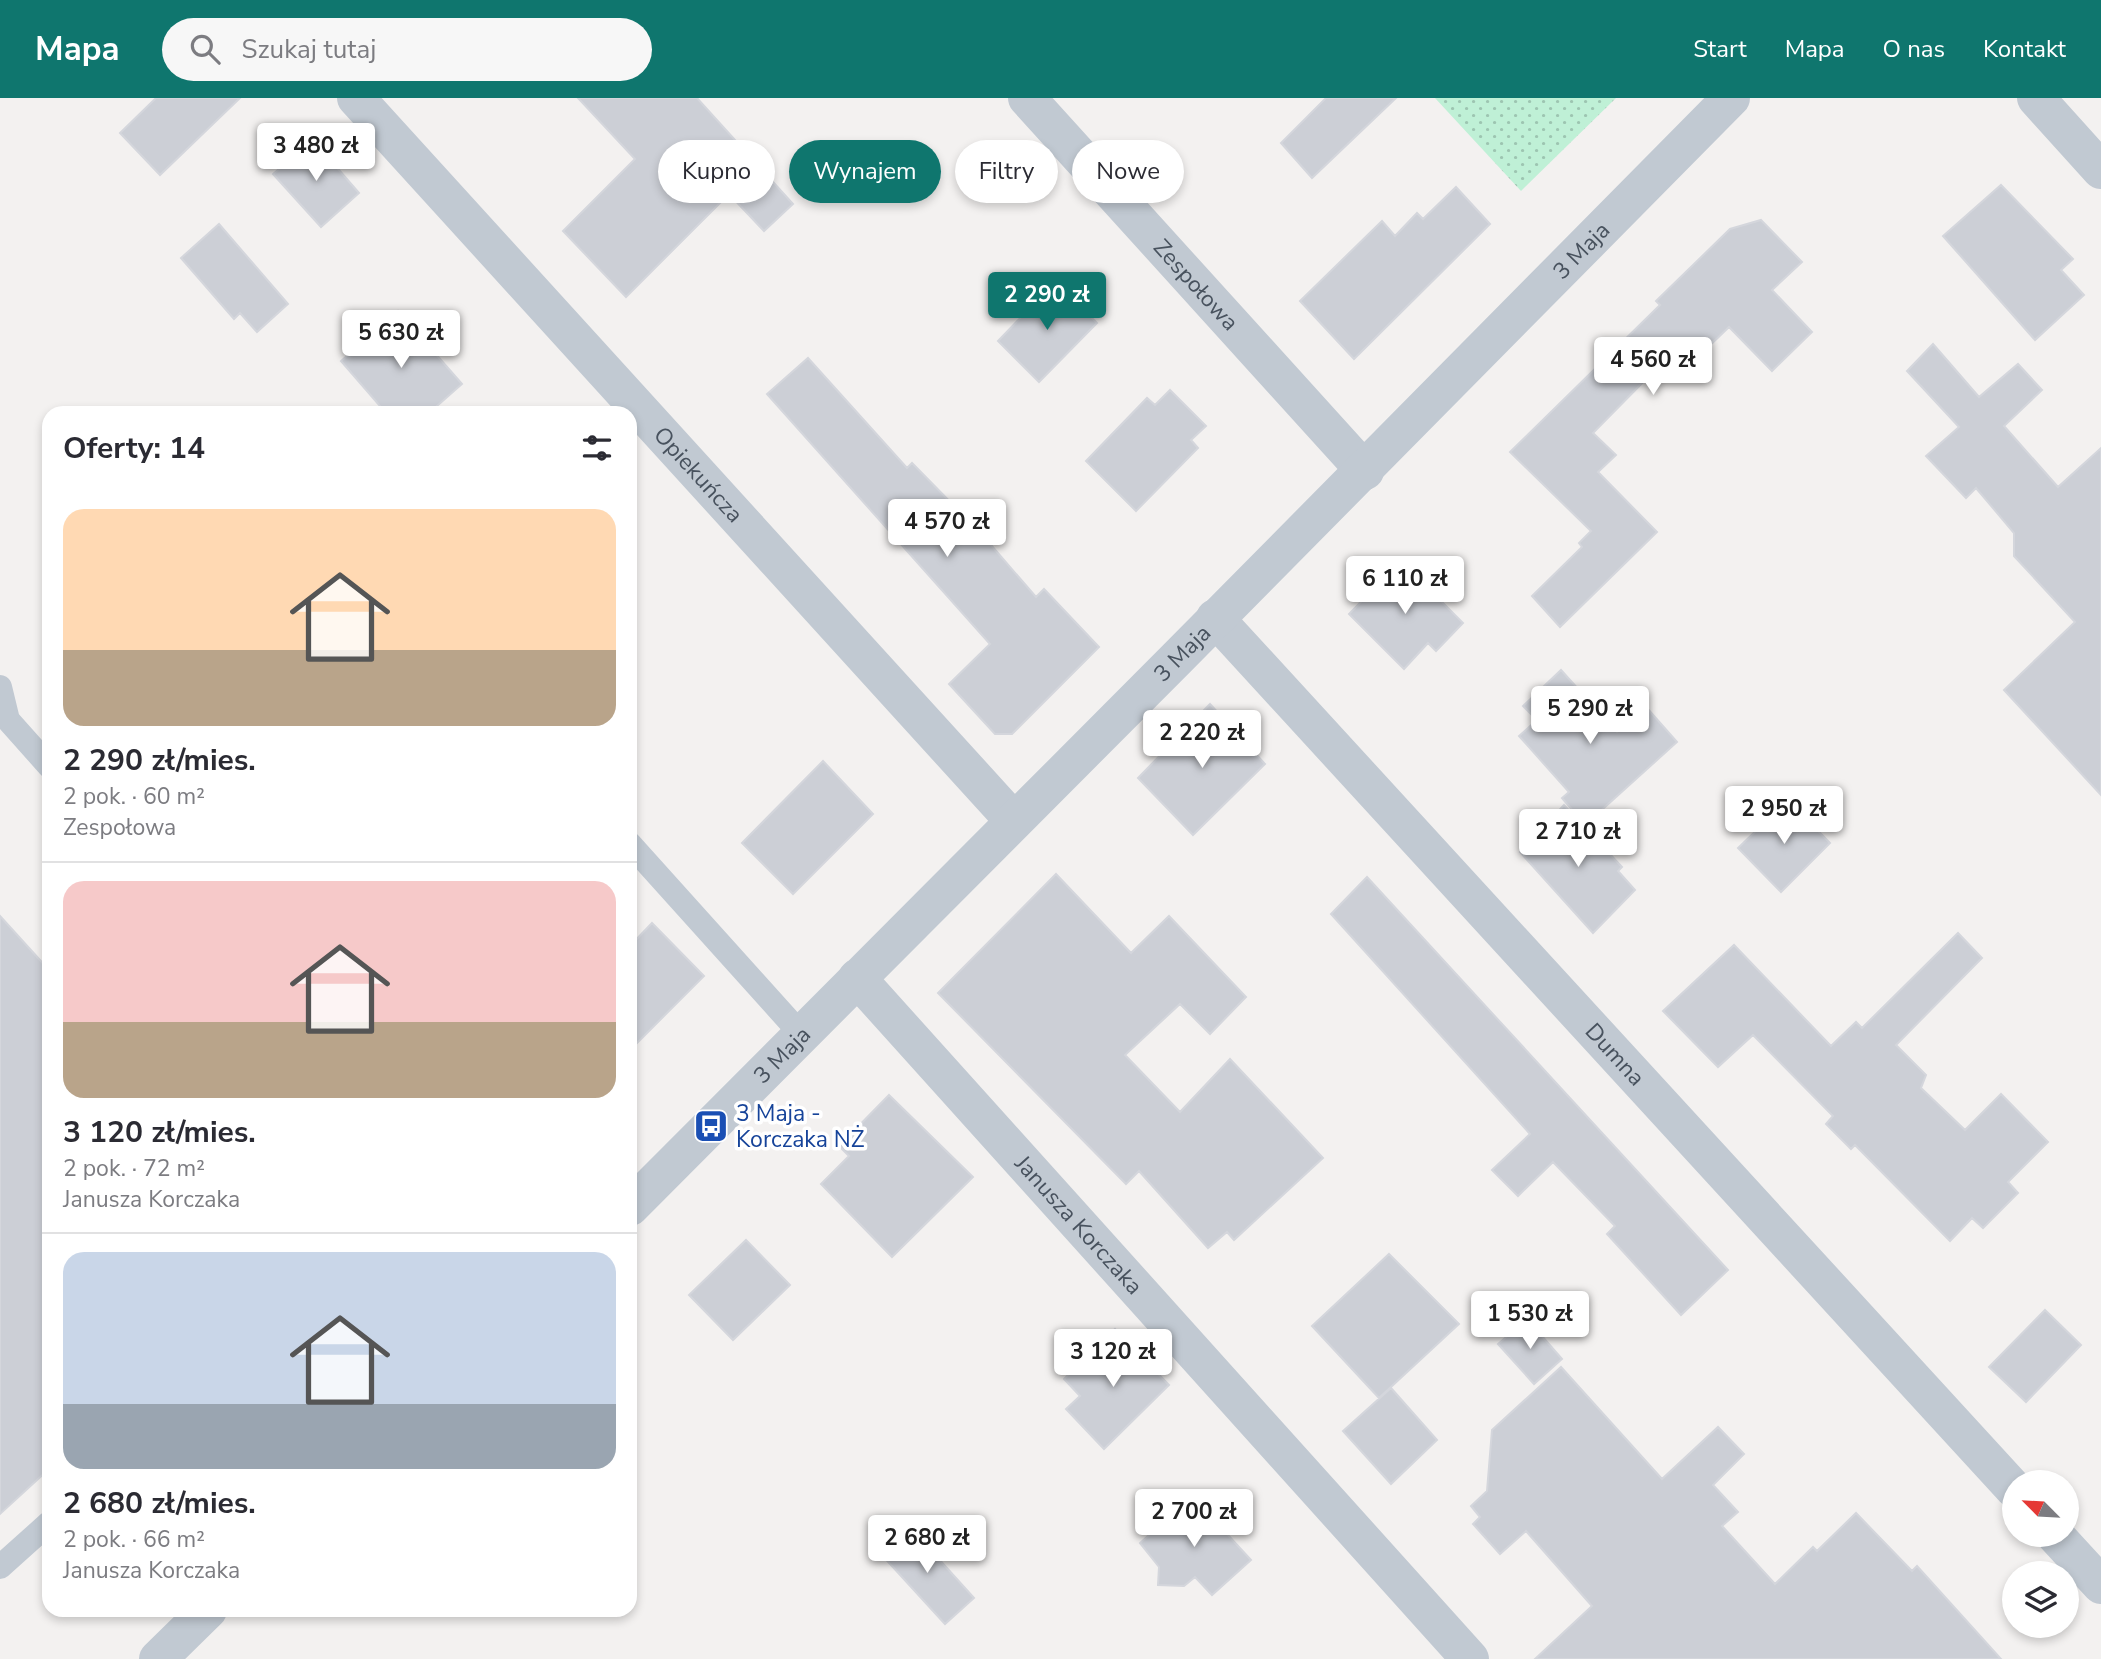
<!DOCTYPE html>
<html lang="pl">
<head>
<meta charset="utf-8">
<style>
	body { margin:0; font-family:"Nunito Sans",sans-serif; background:#f7f7f7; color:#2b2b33; height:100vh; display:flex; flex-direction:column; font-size:26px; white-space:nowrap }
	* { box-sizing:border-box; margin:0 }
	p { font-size:23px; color:#7c7c81 }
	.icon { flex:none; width:38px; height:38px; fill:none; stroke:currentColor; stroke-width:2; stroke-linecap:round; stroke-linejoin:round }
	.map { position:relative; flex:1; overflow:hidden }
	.details { position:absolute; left:42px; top:308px; width:595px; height:1211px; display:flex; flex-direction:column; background:#fff; border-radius:21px; box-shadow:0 4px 10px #0003 }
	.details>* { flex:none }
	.banner { position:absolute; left:658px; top:42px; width:665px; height:63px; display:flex; gap:14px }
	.needle { width:46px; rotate:294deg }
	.buttons { position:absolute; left:2002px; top:1372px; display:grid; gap:14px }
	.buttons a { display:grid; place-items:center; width:77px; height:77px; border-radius:50%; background:#fff; box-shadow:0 4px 10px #0003; font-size:35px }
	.price { position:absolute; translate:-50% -60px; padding:0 16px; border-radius:7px; background:#fff; color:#222; font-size:23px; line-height:46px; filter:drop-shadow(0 2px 4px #0008) }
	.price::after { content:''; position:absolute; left:50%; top:42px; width:21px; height:16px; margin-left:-10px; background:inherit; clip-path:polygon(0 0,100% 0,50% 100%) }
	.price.current { background:#0f766e; color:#fff }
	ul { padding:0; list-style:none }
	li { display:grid; align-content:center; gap:14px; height:371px; padding:0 21px }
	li+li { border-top:2px solid #e1e1e2 }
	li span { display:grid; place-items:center; height:217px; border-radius:21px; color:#555 }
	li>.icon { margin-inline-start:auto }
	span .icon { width:126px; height:126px; fill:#fffc; stroke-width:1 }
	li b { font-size:30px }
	h2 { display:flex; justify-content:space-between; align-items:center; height:84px; padding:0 21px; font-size:30px }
	.pill { padding:0 24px; border-radius:32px; background:#fff; box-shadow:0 4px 10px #0003; font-size:24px; line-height:63px }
	.pill.current { background:#0f766e; color:#fff }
	header { display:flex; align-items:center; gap:42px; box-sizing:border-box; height:98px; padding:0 35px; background:#0f766e; color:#fff }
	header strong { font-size:33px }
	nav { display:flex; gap:38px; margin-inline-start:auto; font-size:24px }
	.search { width:490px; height:63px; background:#f7f7f7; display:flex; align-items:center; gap:18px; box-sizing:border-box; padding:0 24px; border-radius:38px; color:#7c7c81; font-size:26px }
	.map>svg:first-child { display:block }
</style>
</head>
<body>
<header>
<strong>Mapa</strong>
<div class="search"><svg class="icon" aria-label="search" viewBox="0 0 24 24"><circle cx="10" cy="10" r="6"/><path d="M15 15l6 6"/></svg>Szukaj tutaj</div>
<nav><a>Start</a><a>Mapa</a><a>O nas</a><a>Kontakt</a></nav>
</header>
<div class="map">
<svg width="2101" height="1561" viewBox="0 0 2101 1561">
	<defs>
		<pattern id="grass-dots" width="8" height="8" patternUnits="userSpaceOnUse" patternTransform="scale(1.75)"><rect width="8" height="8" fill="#bff0d6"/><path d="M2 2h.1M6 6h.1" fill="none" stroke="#9dc5b1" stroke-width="1.8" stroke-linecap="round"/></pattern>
	</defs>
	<rect width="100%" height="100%" fill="#f3f1f0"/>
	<!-- grass -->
	<path fill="url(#grass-dots)" d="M1435,0H1616L1521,93Z"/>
	<!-- building -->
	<path fill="#cccfd6" stroke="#d4d6dc" stroke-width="2" d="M156,0H240L160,77L120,35Z
		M578,0H697L793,106L764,133L729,96L626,199L563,133L635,61Z
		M1326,0H1396L1312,80L1281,45Z
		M313,42L359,95L321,129L273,76Z
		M2001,87L2073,161L2061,172L2084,197L2035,242L1943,138Z
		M1456,89L1490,126L1354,261L1300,203L1382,123L1395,138L1417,115L1423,121Z
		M1761,122L1802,164L1772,192L1812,234L1772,273L1729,229L1704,253L1700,249L1671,278L1660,267L1593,335L1616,357L1598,374L1657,434L1560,529L1532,498L1582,449L1579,445L1591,433L1510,354L1660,207L1656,203L1730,131Z
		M219,126L288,206L257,234L240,215L234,221L181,160Z
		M1055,184L1097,225L1039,284L998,243Z
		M398,213L462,286L429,315H386L341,263Z
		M1933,246L1979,299L2018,266L2042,292L2004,328L2058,389L2101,350V697L2004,592L2075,524L2014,458V435L1976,390L1966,400L1926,358L1959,329L1907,273Z
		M808,260L907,370L912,365L970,424L984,425L985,440L1036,499L1044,491L1099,549L1012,636H995L949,586L990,546L767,296Z
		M1170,292L1206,328L1191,342L1198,350L1136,413L1086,363L1147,300L1155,307Z
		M1401,463L1463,525L1436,553L1428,545L1404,571L1349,516Z
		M1561,572L1617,634L1648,611L1677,644L1585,727L1562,700L1569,694L1519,638L1537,622L1523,608Z
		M1210,606L1265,666L1193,737L1138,680Z
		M823,663L873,716L793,796L742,745Z
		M1788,702L1830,745L1781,794L1738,750Z
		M1564,707L1622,769L1618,773L1635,792L1593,835L1520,754Z
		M1056,776L1131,855L1169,818L1246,899L1210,936L1180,906L1125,957L1180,1014L1230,961L1323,1060L1234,1142L1227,1134L1208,1150L1139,1073L1126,1086L938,895Z
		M1367,779L1728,1172L1681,1217L1607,1136L1615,1128L1553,1064L1518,1098L1492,1072L1530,1036L1331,816Z
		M0,818L49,872V1371L0,1416Z
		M652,825L704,878L630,952V848Z
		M1958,835L1982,860L1896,947L1926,977L1921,990L1965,1032L2001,996L2048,1044L2008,1084L2018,1095L1983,1130L1972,1120L1950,1143L1855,1047L1851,1051L1826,1026L1833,1018L1753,937L1718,969L1663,913L1734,847L1831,948L1856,924L1862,930Z
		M889,997L973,1079L892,1159L821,1086L849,1058L839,1048Z
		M746,1142L790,1187L733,1242L689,1197Z
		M1389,1156L1459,1226L1379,1300L1312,1228Z
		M2045,1212L2081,1247L2026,1304L1989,1269Z
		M1527,1221L1562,1261L1534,1286L1498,1246Z
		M1115,1231L1169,1287L1104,1351L1066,1311L1080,1298L1064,1281Z
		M1561,1269L1662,1381L1718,1329L1744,1356L1713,1387L1738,1414L1722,1428L1775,1486L1813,1449L1817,1453L1856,1415L1912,1473L1917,1468L2001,1561H1535L1592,1508L1526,1433L1500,1456L1473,1426L1480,1419L1471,1408L1487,1393L1492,1332Z
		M1391,1290L1437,1342L1391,1386L1343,1333Z
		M1192,1398L1251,1462L1212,1497L1195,1479L1184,1488L1158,1487L1159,1469L1140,1445Z
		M909,1428L974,1500L945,1526L880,1455Z"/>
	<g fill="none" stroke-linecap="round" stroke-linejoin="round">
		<!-- service -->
		<path stroke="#c1c9d2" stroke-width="24" d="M0,589L8,622L49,668
			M630,746L801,936
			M0,1469L49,1425"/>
		<!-- minor -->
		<g stroke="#c1c9d2" stroke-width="38">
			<path id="s1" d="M356,0L1014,723"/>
			<path id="s2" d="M1027,0L1365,373"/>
			<path d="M2036,0L2101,72"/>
			<path id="s3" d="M1215,520L2014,1391"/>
			<path id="s4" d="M857,880L1470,1561"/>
			<path d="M2055,1437L2101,1487"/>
		</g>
		<!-- tertiary -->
		<g stroke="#c1c9d2" stroke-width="38">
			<path id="s5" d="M630,1109C998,740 1366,372 1731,0"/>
			<path d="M158,1561L208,1512"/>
		</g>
	</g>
	<!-- icons -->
	<defs>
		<g id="bus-square" transform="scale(1.75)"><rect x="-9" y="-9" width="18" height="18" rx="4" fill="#1a4fb4" stroke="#fff"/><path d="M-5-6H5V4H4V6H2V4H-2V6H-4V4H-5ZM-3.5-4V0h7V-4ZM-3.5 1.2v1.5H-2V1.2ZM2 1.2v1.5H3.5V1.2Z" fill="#fff"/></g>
	</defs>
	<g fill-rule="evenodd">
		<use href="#bus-square" x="711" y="1028"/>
	</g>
	<g text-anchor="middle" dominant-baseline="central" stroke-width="7" stroke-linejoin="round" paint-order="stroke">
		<!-- street labels -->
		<g font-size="23" fill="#48525e" stroke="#fff">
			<text stroke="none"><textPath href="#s5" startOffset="1349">3 Maja</textPath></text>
			<text stroke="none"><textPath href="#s2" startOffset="252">Zespołowa</textPath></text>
			<text stroke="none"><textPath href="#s1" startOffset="509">Opiekuńcza</textPath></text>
			<text stroke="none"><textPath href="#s5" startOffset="782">3 Maja</textPath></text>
			<text stroke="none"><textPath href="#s3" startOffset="592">Dumna</textPath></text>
			<text stroke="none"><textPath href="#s5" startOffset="215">3 Maja</textPath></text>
			<text stroke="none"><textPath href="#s4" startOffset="332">Janusza Korczaka</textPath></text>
		</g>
		<!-- transit labels -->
		<g font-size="23" fill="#164399" stroke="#fff" text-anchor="start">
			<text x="736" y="1015">3 Maja -<tspan x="736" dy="26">Korczaka NŻ</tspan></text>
		</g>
	</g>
</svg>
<div class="buttons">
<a><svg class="needle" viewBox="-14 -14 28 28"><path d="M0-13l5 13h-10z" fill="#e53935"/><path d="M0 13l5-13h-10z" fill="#7c7c81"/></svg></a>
<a><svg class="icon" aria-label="layers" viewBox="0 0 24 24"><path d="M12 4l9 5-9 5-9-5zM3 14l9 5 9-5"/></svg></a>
</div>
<b class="price" style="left:316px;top:85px">3 480 zł</b>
<b class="price current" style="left:1047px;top:234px">2 290 zł</b>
<b class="price" style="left:401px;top:272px">5 630 zł</b>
<b class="price" style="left:1653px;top:299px">4 560 zł</b>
<b class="price" style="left:947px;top:461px">4 570 zł</b>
<b class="price" style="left:1405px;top:518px">6 110 zł</b>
<b class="price" style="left:1590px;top:648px">5 290 zł</b>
<b class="price" style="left:1202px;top:672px">2 220 zł</b>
<b class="price" style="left:1784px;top:748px">2 950 zł</b>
<b class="price" style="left:1578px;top:771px">2 710 zł</b>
<b class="price" style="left:1530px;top:1253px">1 530 zł</b>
<b class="price" style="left:1113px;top:1291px">3 120 zł</b>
<b class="price" style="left:1194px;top:1451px">2 700 zł</b>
<b class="price" style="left:927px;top:1477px">2 680 zł</b>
<div class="banner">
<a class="pill">Kupno</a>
<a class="pill current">Wynajem</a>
<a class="pill">Filtry</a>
<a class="pill">Nowe</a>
</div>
<section class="details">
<h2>Oferty: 14<svg class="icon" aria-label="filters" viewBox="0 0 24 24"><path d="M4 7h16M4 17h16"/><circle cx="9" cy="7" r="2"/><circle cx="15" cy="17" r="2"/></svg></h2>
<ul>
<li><span style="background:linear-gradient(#ffd9b3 65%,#b9a48a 0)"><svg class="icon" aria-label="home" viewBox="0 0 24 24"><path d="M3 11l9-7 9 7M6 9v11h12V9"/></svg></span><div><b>2 290 zł/mies.</b><p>2 pok. · 60 m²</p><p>Zespołowa</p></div></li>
<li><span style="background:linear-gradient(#f6c9c9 65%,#b9a48a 0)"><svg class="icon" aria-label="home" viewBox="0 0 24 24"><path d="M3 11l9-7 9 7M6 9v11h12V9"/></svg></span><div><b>3 120 zł/mies.</b><p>2 pok. · 72 m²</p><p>Janusza Korczaka</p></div></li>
<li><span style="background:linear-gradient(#c9d6e8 70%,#9aa5b1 0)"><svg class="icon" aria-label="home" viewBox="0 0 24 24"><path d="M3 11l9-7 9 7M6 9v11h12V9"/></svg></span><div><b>2 680 zł/mies.</b><p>2 pok. · 66 m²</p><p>Janusza Korczaka</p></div></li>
</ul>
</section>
</div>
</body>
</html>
